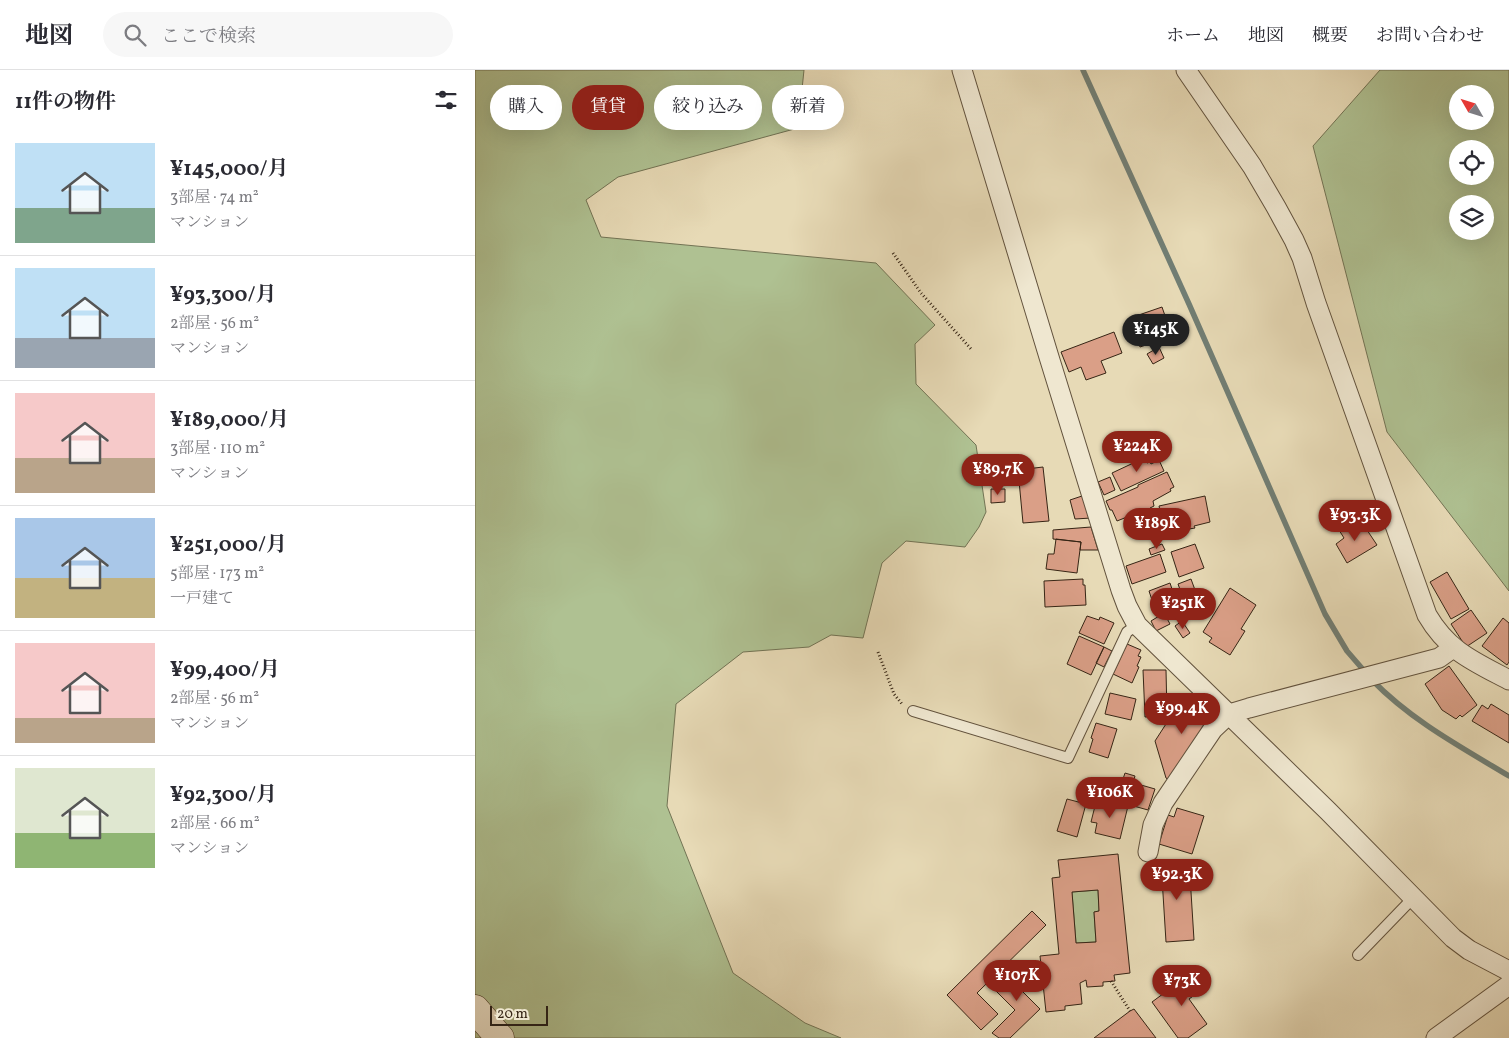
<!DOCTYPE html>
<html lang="ja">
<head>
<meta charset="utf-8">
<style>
	body { margin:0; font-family:Vollkorn,"Noto Serif JP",serif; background:#f7f7f7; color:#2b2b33; height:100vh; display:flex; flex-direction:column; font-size:19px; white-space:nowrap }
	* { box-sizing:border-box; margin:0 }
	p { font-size:16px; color:#7c7c81 }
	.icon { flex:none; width:28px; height:28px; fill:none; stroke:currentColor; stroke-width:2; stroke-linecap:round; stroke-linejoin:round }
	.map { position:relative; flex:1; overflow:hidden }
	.panel { display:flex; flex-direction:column; background:#fff; width:475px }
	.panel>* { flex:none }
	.top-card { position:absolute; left:15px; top:15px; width:475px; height:45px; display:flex; gap:10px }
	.needle { width:32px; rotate:309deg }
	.buttons { position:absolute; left:974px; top:15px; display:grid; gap:10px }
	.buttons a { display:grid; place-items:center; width:45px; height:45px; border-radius:50%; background:#fff; box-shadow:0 5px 20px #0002; font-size:25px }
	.scale { position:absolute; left:15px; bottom:12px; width:58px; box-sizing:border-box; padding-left:5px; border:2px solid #362515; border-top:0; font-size:14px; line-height:18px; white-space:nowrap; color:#362515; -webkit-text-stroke:4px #efe7d0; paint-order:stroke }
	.price { position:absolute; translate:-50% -42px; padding:0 11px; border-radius:18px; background:#8f2418; color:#fff; font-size:16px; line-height:32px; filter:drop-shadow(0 1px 2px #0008) }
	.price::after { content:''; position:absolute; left:50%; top:30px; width:15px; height:11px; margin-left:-8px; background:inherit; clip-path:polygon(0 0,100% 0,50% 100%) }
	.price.current { background:#222; color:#fff }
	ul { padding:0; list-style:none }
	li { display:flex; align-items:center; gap:15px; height:125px; padding:0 15px }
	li+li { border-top:1px solid #e1e1e2 }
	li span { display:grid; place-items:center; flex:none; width:140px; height:100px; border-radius:0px; color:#555 }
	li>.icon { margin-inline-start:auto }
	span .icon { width:60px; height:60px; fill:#fffc; stroke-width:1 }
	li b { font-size:21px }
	h2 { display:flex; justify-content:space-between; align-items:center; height:60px; padding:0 15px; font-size:21px }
	.chip { padding:0 18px; border-radius:22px; background:#fff; box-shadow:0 5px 20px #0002; font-size:18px; line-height:45px }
	.chip.current { background:#8f2418; color:#fff }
	header { display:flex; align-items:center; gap:30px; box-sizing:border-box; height:70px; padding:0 25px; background:#fff; border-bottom:1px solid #e1e1e2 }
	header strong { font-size:24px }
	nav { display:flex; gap:28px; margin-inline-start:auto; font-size:18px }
	.search { width:350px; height:45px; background:#f7f7f7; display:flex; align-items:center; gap:12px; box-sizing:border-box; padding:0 18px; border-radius:28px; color:#7c7c81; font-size:19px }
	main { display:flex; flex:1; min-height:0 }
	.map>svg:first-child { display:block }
</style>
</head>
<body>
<header>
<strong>地図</strong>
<div class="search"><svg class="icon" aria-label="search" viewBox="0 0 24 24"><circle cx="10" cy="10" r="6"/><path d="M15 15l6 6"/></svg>ここで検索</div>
<nav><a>ホーム</a><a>地図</a><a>概要</a><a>お問い合わせ</a></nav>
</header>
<main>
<section class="panel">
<h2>11件の物件<svg class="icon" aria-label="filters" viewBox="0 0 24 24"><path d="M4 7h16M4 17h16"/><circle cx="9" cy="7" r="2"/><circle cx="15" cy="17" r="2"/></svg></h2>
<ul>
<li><span style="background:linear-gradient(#bfe0f5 65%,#7fa58c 0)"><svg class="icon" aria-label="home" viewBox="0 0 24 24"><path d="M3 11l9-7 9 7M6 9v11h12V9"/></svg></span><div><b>¥145,000/月</b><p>3部屋 · 74 m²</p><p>マンション</p></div></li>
<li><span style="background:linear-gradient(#bfe0f5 70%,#9aa5b1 0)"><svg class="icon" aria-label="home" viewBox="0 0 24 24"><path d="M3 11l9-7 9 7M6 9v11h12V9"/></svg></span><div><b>¥93,300/月</b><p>2部屋 · 56 m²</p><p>マンション</p></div></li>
<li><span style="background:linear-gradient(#f6c9c9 65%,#b9a48a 0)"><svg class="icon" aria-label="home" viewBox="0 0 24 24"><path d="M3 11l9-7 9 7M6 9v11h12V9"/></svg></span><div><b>¥189,000/月</b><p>3部屋 · 110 m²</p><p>マンション</p></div></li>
<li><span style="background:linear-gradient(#a9c7e8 60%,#c2b280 0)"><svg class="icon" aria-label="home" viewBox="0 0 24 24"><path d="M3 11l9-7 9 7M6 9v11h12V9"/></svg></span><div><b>¥251,000/月</b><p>5部屋 · 173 m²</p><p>一戸建て</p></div></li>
<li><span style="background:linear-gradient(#f6c9c9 75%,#b9a48a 0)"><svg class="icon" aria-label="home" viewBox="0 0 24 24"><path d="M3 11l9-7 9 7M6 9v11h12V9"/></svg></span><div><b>¥99,400/月</b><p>2部屋 · 56 m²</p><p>マンション</p></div></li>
<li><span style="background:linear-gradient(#dfe7d0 65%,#8fb573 0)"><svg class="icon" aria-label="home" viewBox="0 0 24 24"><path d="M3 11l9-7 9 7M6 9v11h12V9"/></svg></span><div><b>¥92,300/月</b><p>2部屋 · 66 m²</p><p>マンション</p></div></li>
</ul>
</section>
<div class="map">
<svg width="1034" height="968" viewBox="0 0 1034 968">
	<rect width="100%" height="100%" fill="#e7dab6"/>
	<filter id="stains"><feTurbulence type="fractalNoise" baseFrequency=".004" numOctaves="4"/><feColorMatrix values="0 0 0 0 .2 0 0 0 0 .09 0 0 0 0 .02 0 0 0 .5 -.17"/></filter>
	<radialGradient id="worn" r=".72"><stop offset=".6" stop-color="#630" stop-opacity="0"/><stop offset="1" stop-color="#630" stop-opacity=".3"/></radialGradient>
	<!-- green -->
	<path fill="#afc192" stroke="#727354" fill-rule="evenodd" d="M0,0H329L323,58L143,107L111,130L126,167L401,193L460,255L440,274L441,314L501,375L511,442L504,457L490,477L431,471L407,493L388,568L356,565L334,577L268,582L201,634L192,736L258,903L330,953L366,968H0Z
		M905,0H1034V521L912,362L838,76ZM982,24H1010V51H982ZM982,79H1010V106H982ZM982,134H1010V161H982Z
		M623,820L624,841L619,842L621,872L601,873L597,822Z"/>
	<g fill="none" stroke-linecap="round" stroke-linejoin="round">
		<!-- stream -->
		<path stroke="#717e74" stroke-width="5.5" d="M608,0L714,234L850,544L872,581L891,603
			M897,610C937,651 986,677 1034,706"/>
	</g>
	<!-- building -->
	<path fill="#da9f87" stroke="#362515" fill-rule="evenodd" d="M687,237L697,266L665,277L655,248Z
		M639,262L647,283L626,291L631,303L611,310L606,297L594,302L586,282Z
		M684,277L689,288L678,294L672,284Z
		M669,388L672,393L675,392L676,394L684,390L689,401L646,421L637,403Z
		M568,397L574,451L548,453L543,400Z
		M692,402L699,417L695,419L696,421L678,431L679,436L675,438V439L658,447L657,445L642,451L637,440H635L631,431L663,417V415Z
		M635,407L640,420L629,425L623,412Z
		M516,419H530V432L516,433Z
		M610,425L616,448L600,449L595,430Z
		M730,426L735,452L719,456L720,458L708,460V463L691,466L684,436Z
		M877,452L881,458L888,454L902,475L872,493L861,474L869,468L864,460Z
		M616,457L623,480H605L606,472L578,469V460Z
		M581,469L606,472L602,503L571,499L573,484H579Z
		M687,474L690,480L676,485L674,479Z
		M720,474L729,498L704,507L696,482Z
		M685,484L691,502L657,514L651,496Z
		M972,502L994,539L976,549L955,512Z
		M608,509V515H610L611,535L570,537L569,511Z
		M716,509L720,520L707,525L703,514Z
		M695,513L699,525L678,533L674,521Z
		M755,518L781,535L766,559L770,561L755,585L734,572L737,568L728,562Z
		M996,540L1012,563L991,577L976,554Z
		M689,543L695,554L681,561L676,551Z
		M612,546L624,550L625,547L639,553L629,574L604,563Z
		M1028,548L1034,553V592L1032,595L1007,576Z
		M707,551L715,563L708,568L700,556Z
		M604,566L629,577L616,605L592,594Z
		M652,574L666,580L663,586L666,587L662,596L664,597L657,613L638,604Z
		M629,577L637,581L629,597L621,593Z
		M974,596L1002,635L987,647L985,645L981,649L967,640L950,614Z
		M668,600H691L692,645L670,647Z
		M635,623L661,629L656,650L630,644Z
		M716,626L736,640V645L733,650L735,651L695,711L691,708L680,671L700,640L702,642L709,632L711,633Z
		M1016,634L1034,645V673L997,651L1007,635L1013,639Z
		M621,653L642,659L633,688L614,682L618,669L616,668Z
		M650,703L660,706L657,716L647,712Z
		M659,713L680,719L673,740L655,735L659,720L657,719Z
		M592,729L611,734L602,767L582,761Z
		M626,730L653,736L645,769L620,763L622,753L616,752L621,732L626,734Z
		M702,738L729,746L717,784L684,774L693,745L699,747Z
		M643,784L655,903L639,905L640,911L628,912V916L612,917L611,910L605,913L607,934L590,936V940L571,942L565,886L584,884L577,808L585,807L583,790ZM623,820L624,841L619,842L621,872L601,873L597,822Z
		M714,790L719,870L691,872L686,792Z
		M557,841L571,855L502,923L523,944L506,960L472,925Z
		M550,893L562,905L547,921L565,939L535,968H524L517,963L540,940L521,921Z
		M719,901L731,917L714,929L732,954L713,968H703L677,932Z
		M659,939L681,968H619L655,941Z"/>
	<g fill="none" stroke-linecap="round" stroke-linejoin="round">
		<!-- lane casing -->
		<g stroke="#62523d" stroke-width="12">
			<path id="lane" d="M438,641L593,688L652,562L662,555
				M883,885L938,828"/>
		</g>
		<!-- street casing -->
		<g stroke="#62523d" stroke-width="21">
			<path id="street" d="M487,0L574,287L646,520L652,536L662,555L853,741L978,868L994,880L1034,901
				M711,0L777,96L801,137L819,170L827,188L841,233L952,545C973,581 998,591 1034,610
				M673,782L678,755L688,733L738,659L754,644L774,638L964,588L978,578
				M961,968L1034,915"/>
		</g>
		<!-- secondary casing -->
		<g stroke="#362515" stroke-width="29">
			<path id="secondary" d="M0,939L25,968"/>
		</g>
		<!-- path -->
		<path stroke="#362515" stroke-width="3" stroke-dasharray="1 2.5" stroke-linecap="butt" d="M418,183L446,223L497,280
			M403,582L419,624L427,634
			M636,911L655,941"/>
		<!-- lane -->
		<use href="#lane" stroke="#efe7d0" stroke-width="10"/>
		<!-- street -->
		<use href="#street" stroke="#efe7d0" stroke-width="19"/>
		<!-- secondary -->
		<use href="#secondary" stroke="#efe7d0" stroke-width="28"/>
	</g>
	<rect width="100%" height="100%" filter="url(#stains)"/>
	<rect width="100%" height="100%" fill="url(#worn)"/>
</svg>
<div class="buttons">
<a><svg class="needle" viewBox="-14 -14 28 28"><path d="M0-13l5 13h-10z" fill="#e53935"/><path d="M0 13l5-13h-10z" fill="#7c7c81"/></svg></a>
<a><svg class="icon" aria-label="locate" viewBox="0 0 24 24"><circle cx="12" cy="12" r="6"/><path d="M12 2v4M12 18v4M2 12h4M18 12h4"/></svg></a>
<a><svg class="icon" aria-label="layers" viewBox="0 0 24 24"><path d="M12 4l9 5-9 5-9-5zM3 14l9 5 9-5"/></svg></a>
</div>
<div class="scale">20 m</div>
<b class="price current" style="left:681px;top:286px">¥145K</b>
<b class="price" style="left:662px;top:403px">¥224K</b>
<b class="price" style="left:523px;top:426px">¥89.7K</b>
<b class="price" style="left:880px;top:472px">¥93.3K</b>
<b class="price" style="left:682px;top:480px">¥189K</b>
<b class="price" style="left:708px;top:560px">¥251K</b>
<b class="price" style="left:707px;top:665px">¥99.4K</b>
<b class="price" style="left:635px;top:749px">¥106K</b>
<b class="price" style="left:702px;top:831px">¥92.3K</b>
<b class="price" style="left:542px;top:932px">¥107K</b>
<b class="price" style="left:707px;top:937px">¥73K</b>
<div class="top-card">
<a class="chip">購入</a>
<a class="chip current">賃貸</a>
<a class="chip">絞り込み</a>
<a class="chip">新着</a>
</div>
</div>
</main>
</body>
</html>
